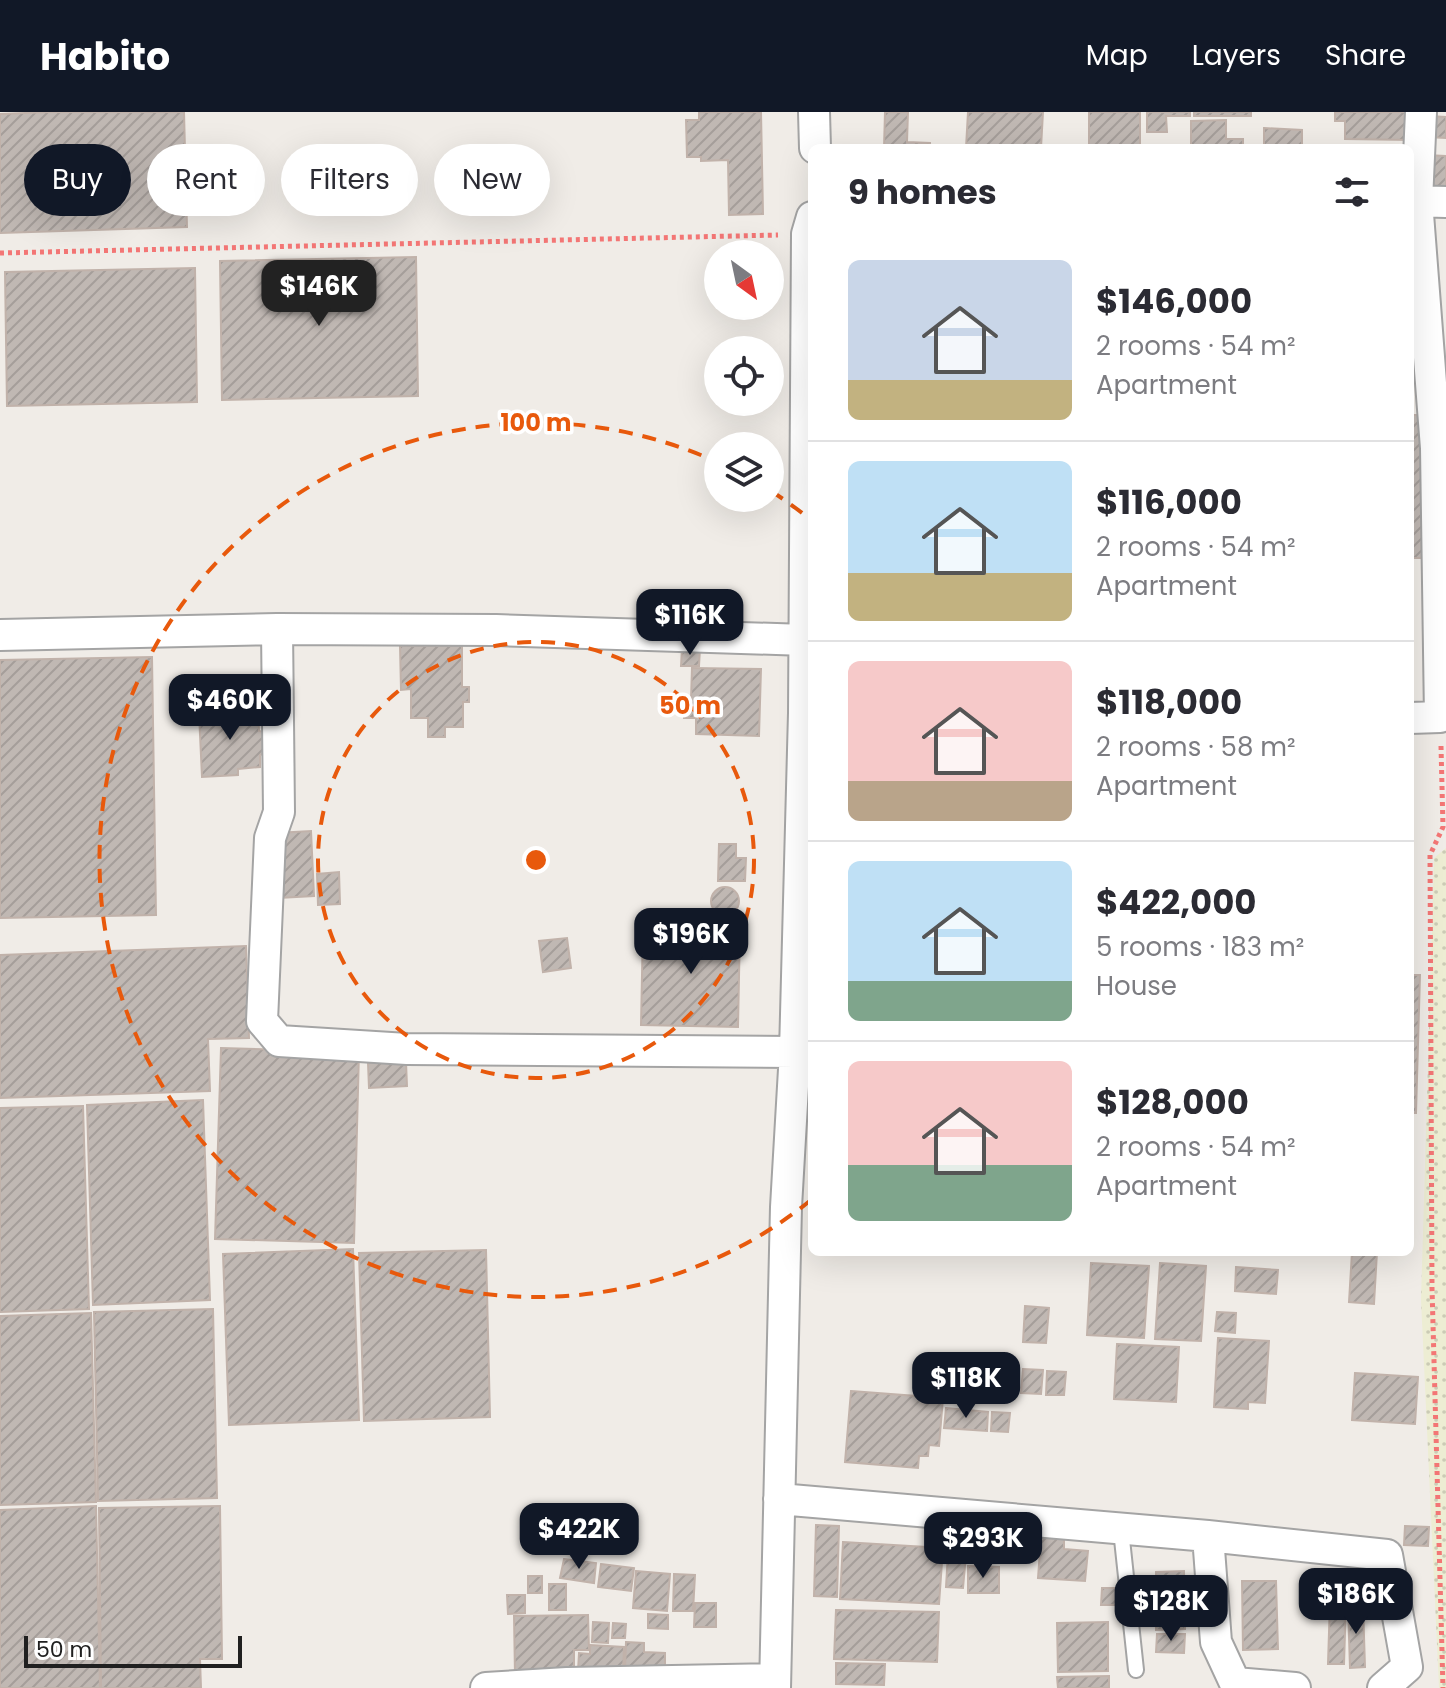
<!DOCTYPE html>
<html lang="en">
<head>
<meta charset="utf-8">
<style>
	body { margin:0; font-family:Poppins,sans-serif; background:#f2f2f3; color:#2b2b33; height:100vh; display:flex; flex-direction:column; font-size:30px; white-space:nowrap }
	* { box-sizing:border-box; margin:0 }
	p { font-size:26px; color:#7c7c81 }
	.icon { flex:none; width:44px; height:44px; fill:none; stroke:currentColor; stroke-width:2; stroke-linecap:round; stroke-linejoin:round }
	.map { position:relative; flex:1; overflow:hidden }
	.side { position:absolute; left:808px; top:32px; width:606px; height:1112px; display:flex; flex-direction:column; background:#fff; border-radius:12px; box-shadow:0 8px 32px #0002 }
	.side>* { flex:none }
	.guide { position:absolute; left:24px; top:32px; width:664px; height:72px; display:flex; gap:16px }
	.needle { width:52px; rotate:147deg }
	.controls { position:absolute; left:704px; top:128px; display:grid; gap:16px }
	.controls a { display:grid; place-items:center; width:80px; height:80px; border-radius:50%; background:#fff; box-shadow:0 8px 32px #0002; font-size:40px }
	.scale { position:absolute; left:24px; bottom:20px; width:218px; box-sizing:border-box; padding-left:8px; border:4px solid #202020; border-top:0; font-size:22px; line-height:28px; white-space:nowrap; color:#202020; -webkit-text-stroke:6px #fff; paint-order:stroke }
	.price { position:absolute; translate:-50% -68px; padding:0 18px; border-radius:16px; background:#111827; color:#fff; font-size:26px; line-height:52px; filter:drop-shadow(0 2px 4px #0008) }
	.price::after { content:''; position:absolute; left:50%; top:48px; width:24px; height:18px; margin-left:-12px; background:inherit; clip-path:polygon(0 0,100% 0,50% 100%) }
	.price.on { background:#222; color:#fff }
	ul { padding:0; list-style:none }
	li { display:flex; align-items:center; gap:24px; height:200px; padding:0 40px }
	li+li { border-top:2px solid #e1e1e2 }
	li span { display:grid; place-items:center; flex:none; width:224px; height:160px; border-radius:12px; color:#555 }
	li>.icon { margin-inline-start:auto }
	span .icon { width:96px; height:96px; fill:#fffc; stroke-width:1 }
	li b { font-size:34px }
	h2 { display:flex; justify-content:space-between; align-items:center; height:96px; padding:0 40px; font-size:34px }
	.pill { padding:0 28px; border-radius:36px; background:#fff; box-shadow:0 8px 32px #0002; font-size:28px; line-height:72px }
	.pill.on { background:#111827; color:#fff }
	header { display:flex; align-items:center; gap:48px; box-sizing:border-box; height:112px; padding:0 40px; background:#111827; color:#fff }
	header strong { font-size:38px }
	nav { display:flex; gap:44px; margin-inline-start:auto; font-size:28px }
	.map>svg:first-child { display:block }
</style>
</head>
<body>
<header>
<strong>Habito</strong>
<nav><a>Map</a><a>Layers</a><a>Share</a></nav>
</header>
<div class="map">
<svg width="1446" height="1576" viewBox="0 0 1446 1576">
	<defs>
		<pattern id="farmland-dots" width="8" height="8" patternUnits="userSpaceOnUse" patternTransform="scale(2)"><rect width="8" height="8" fill="#ededd3"/><path d="M2 2h.1M6 6h.1" fill="none" stroke="#cbcbb5" stroke-width="1.8" stroke-linecap="round"/></pattern>
		<pattern id="building-hatch" width="6" height="6" patternUnits="userSpaceOnUse" patternTransform="scale(2)"><rect width="6" height="6" fill="#c0b8b3"/><path d="M-1 1l2-2M0 6l6-6M5 7l2-2" fill="none" stroke="#a59e9a"/></pattern>
	</defs>
	<rect width="100%" height="100%" fill="#f0ece7"/>
	<!-- farmland -->
	<path fill="url(#farmland-dots)" d="M1446,736V1576H1439L1421,1188L1434,746Z"/>
	<!-- building -->
	<path fill="url(#building-hatch)" stroke="#c1b2aa" stroke-width="2" d="M49,0H184L187,115L0,121V2Z
		M699,0H761L763,102L729,103L728,48L701,49V45H687L686,8H699Z
		M885,0H908L907,30L930,31V36H884Z
		M968,0H1043L1041,36H966Z
		M1089,0H1140V36H1089Z
		M1147,0H1190V4H1166L1167,20H1147Z
		M1194,0H1251V4H1194Z
		M1335,0H1412L1411,28L1345,27V9H1335Z
		M1429,4L1446,5V26L1428,25Z
		M1226,8V27H1243V36H1191V9Z
		M1264,16L1302,18V36H1264Z
		M1426,43L1446,44V76L1424,75Z
		M416,145L418,284L222,288L220,149Z
		M195,156L197,290L7,294L5,160Z
		M1410,303H1424V446H1410Z
		M400,534H462V575H469V590H463V615H445V625H428V606H411V577L401,578Z
		M682,536H700L699,554H681Z
		M152,545L156,803L0,806V548Z
		M692,556L761,557L759,624L696,622V606H684V587H691Z
		M258,598L259,619L265,620L266,641L260,643V655L238,657V663L202,665L199,601Z
		M311,719L314,784L279,786L276,721Z
		M719,732H736V746H746L745,769H718Z
		M339,760L340,792L318,793L317,762Z
		M711 789a14 14 0 1 1 28 0a14 14 0 1 1-28 0Z
		M643,814L740,815L738,915L641,913Z
		M567,826L571,856L543,860L539,829Z
		M246,834L249,926L208,927L210,979L0,986V843Z
		M1410,863H1420L1416,1001H1410Z
		M221,936L359,940L354,1131L215,1127Z
		M406,950L407,974L369,976L368,951Z
		M203,988L210,1188L93,1193L87,993Z
		M83,994L89,1197L0,1200V996Z
		M353,1137L359,1308L229,1313L223,1142Z
		M486,1138L490,1305L364,1309L359,1141Z
		M1352,1140H1377L1374,1192L1349,1190Z
		M1091,1151L1149,1154L1144,1226L1087,1223Z
		M1160,1151L1206,1154L1201,1229L1155,1227Z
		M1236,1155L1278,1158L1276,1182L1235,1179Z
		M1025,1194L1049,1196L1046,1231L1023,1230Z
		M213,1197L217,1386L98,1389L94,1200Z
		M1217,1200L1236,1201L1235,1221L1215,1219Z
		M91,1201L96,1390L0,1393V1204Z
		M1218,1226L1269,1229L1265,1291L1248,1290V1297L1214,1295Z
		M1117,1232L1179,1235L1176,1290L1114,1287Z
		M1023,1257L1043,1258L1041,1282L1021,1281Z
		M1047,1259L1066,1260L1064,1283H1046Z
		M1355,1261L1418,1265L1415,1312L1352,1308Z
		M851,1279L943,1286L939,1334L929,1333L928,1344H919L918,1356L845,1350Z
		M946,1296L988,1300L987,1319L944,1316Z
		M992,1300L1010,1301L1008,1320L991,1319Z
		M96,1394L100,1576H0V1398Z
		M220,1394L222,1547H200L201,1576H101L99,1396Z
		M816,1413L839,1414L837,1485L814,1484Z
		M975,1413L1002,1415L1001,1433L973,1430Z
		M1405,1414L1429,1415L1428,1434L1404,1433Z
		M1021,1423L1039,1424L1037,1445L1019,1444Z
		M1041,1425L1064,1427V1437L1088,1439L1085,1469L1038,1466Z
		M843,1430L943,1436L939,1492L840,1487Z
		M948,1441L966,1443L963,1476L946,1475Z
		M564,1447L596,1451L594,1471L560,1466Z
		M601,1452L634,1456L631,1479L598,1475Z
		M968,1454L999,1455V1481H968Z
		M636,1459L670,1462L667,1499L633,1496Z
		M1184,1459L1185,1517L1156,1518V1460Z
		M674,1462L695,1463L693,1499H673Z
		M528,1464H542V1481H528Z
		M1242,1469H1276L1278,1537L1243,1538Z
		M549,1472H566V1498H549Z
		M1102,1476H1121V1493H1101Z
		M507,1483H525V1501L508,1502Z
		M1330,1489H1346L1344,1552H1328Z
		M695,1491H716V1515H694Z
		M1363,1493L1365,1555L1350,1556L1348,1494Z
		M836,1498L939,1500L937,1550L834,1547Z
		M648,1502L668,1503V1517L648,1516Z
		M588,1503L589,1538H574V1562L515,1563L514,1504Z
		M593,1510L609,1511L608,1531L592,1530Z
		M1108,1510V1559L1058,1560L1057,1511Z
		M613,1511L626,1512L625,1526H612Z
		M1157,1522H1185L1184,1541L1156,1540Z
		M626,1530L644,1531V1540L665,1541V1559L625,1557Z
		M590,1533L624,1535L623,1561L578,1559L579,1541L590,1542Z
		M836,1551L885,1552L884,1573L836,1572Z
		M1109,1564V1576H1058L1057,1565Z"/>
	<g fill="none" stroke-linecap="round" stroke-linejoin="round">
		<!-- service casing -->
		<g stroke="#a4a4a4" stroke-width="18">
			<path id="service" d="M1121,1418L1136,1558"/>
		</g>
		<!-- minor casing -->
		<g stroke="#a4a4a4" stroke-width="34">
			<path id="minor" d="M814,0L815,36
				M1410,89L1446,90
				M277,517L279,700L270,726L262,909L279,929L407,937L795,940
				M0,523L277,517L496,518L805,528
				M1410,606L1440,605L1436,336L1417,89L1421,0
				M779,1387L1208,1424L1387,1443L1407,1555L1383,1576
				M1208,1424L1216,1530L1235,1571L1295,1576
				M486,1576L567,1571L775,1567
				M775,1576L786,1095L795,940L804,601L807,122L812,105"/>
		</g>
		<!-- path -->
		<path stroke="#f37675" stroke-width="5" stroke-dasharray="4 4" stroke-linecap="butt" d="M0,141L778,123
			M1441,634L1443,715L1430,743L1432,1176L1443,1576"/>
		<!-- service -->
		<use href="#service" stroke="#fff" stroke-width="14"/>
		<!-- minor -->
		<use href="#minor" stroke="#fff" stroke-width="30"/>
	</g>
	<!-- distance rings -->
	<g fill="none" stroke="#e8590c" stroke-width="4" stroke-dasharray="14 10">
		<circle cx="536" cy="748" r="218"/>
		<path d="M811 1088A437 437 0 1 1 717 350M771 379A437 437 0 0 1 811 408"/>
	</g>
	<circle cx="536" cy="748" r="12" fill="#e8590c" stroke="#fff" stroke-width="4"/>
	<g font-size="24" text-anchor="middle" font-weight="bold" fill="#e8590c" stroke="#fff" stroke-width="7" stroke-linejoin="round" paint-order="stroke">
		<text x="536" y="319">100 m</text>
		<text x="690" y="602">50 m</text>
	</g>
</svg>
<div class="controls">
<a><svg class="needle" viewBox="-14 -14 28 28"><path d="M0-13l5 13h-10z" fill="#e53935"/><path d="M0 13l5-13h-10z" fill="#7c7c81"/></svg></a>
<a><svg class="icon" aria-label="locate" viewBox="0 0 24 24"><circle cx="12" cy="12" r="6"/><path d="M12 2v4M12 18v4M2 12h4M18 12h4"/></svg></a>
<a><svg class="icon" aria-label="layers" viewBox="0 0 24 24"><path d="M12 4l9 5-9 5-9-5zM3 14l9 5 9-5"/></svg></a>
</div>
<div class="scale">50 m</div>
<b class="price on" style="left:319px;top:216px">$146K</b>
<b class="price" style="left:690px;top:545px">$116K</b>
<b class="price" style="left:230px;top:630px">$460K</b>
<b class="price" style="left:691px;top:864px">$196K</b>
<b class="price" style="left:966px;top:1308px">$118K</b>
<b class="price" style="left:579px;top:1459px">$422K</b>
<b class="price" style="left:983px;top:1468px">$293K</b>
<b class="price" style="left:1356px;top:1524px">$186K</b>
<b class="price" style="left:1171px;top:1531px">$128K</b>
<div class="guide">
<a class="pill on">Buy</a>
<a class="pill">Rent</a>
<a class="pill">Filters</a>
<a class="pill">New</a>
</div>
<section class="side">
<h2>9 homes<svg class="icon" aria-label="filters" viewBox="0 0 24 24"><path d="M4 7h16M4 17h16"/><circle cx="9" cy="7" r="2"/><circle cx="15" cy="17" r="2"/></svg></h2>
<ul>
<li><span style="background:linear-gradient(#c9d6e8 75%,#c2b280 0)"><svg class="icon" aria-label="home" viewBox="0 0 24 24"><path d="M3 11l9-7 9 7M6 9v11h12V9"/></svg></span><div><b>$146,000</b><p>2 rooms · 54 m²</p><p>Apartment</p></div></li>
<li><span style="background:linear-gradient(#bfe0f5 70%,#c2b280 0)"><svg class="icon" aria-label="home" viewBox="0 0 24 24"><path d="M3 11l9-7 9 7M6 9v11h12V9"/></svg></span><div><b>$116,000</b><p>2 rooms · 54 m²</p><p>Apartment</p></div></li>
<li><span style="background:linear-gradient(#f6c9c9 75%,#b9a48a 0)"><svg class="icon" aria-label="home" viewBox="0 0 24 24"><path d="M3 11l9-7 9 7M6 9v11h12V9"/></svg></span><div><b>$118,000</b><p>2 rooms · 58 m²</p><p>Apartment</p></div></li>
<li><span style="background:linear-gradient(#bfe0f5 75%,#7fa58c 0)"><svg class="icon" aria-label="home" viewBox="0 0 24 24"><path d="M3 11l9-7 9 7M6 9v11h12V9"/></svg></span><div><b>$422,000</b><p>5 rooms · 183 m²</p><p>House</p></div></li>
<li><span style="background:linear-gradient(#f6c9c9 65%,#7fa58c 0)"><svg class="icon" aria-label="home" viewBox="0 0 24 24"><path d="M3 11l9-7 9 7M6 9v11h12V9"/></svg></span><div><b>$128,000</b><p>2 rooms · 54 m²</p><p>Apartment</p></div></li>
</ul>
</section>
</div>
</body>
</html>
